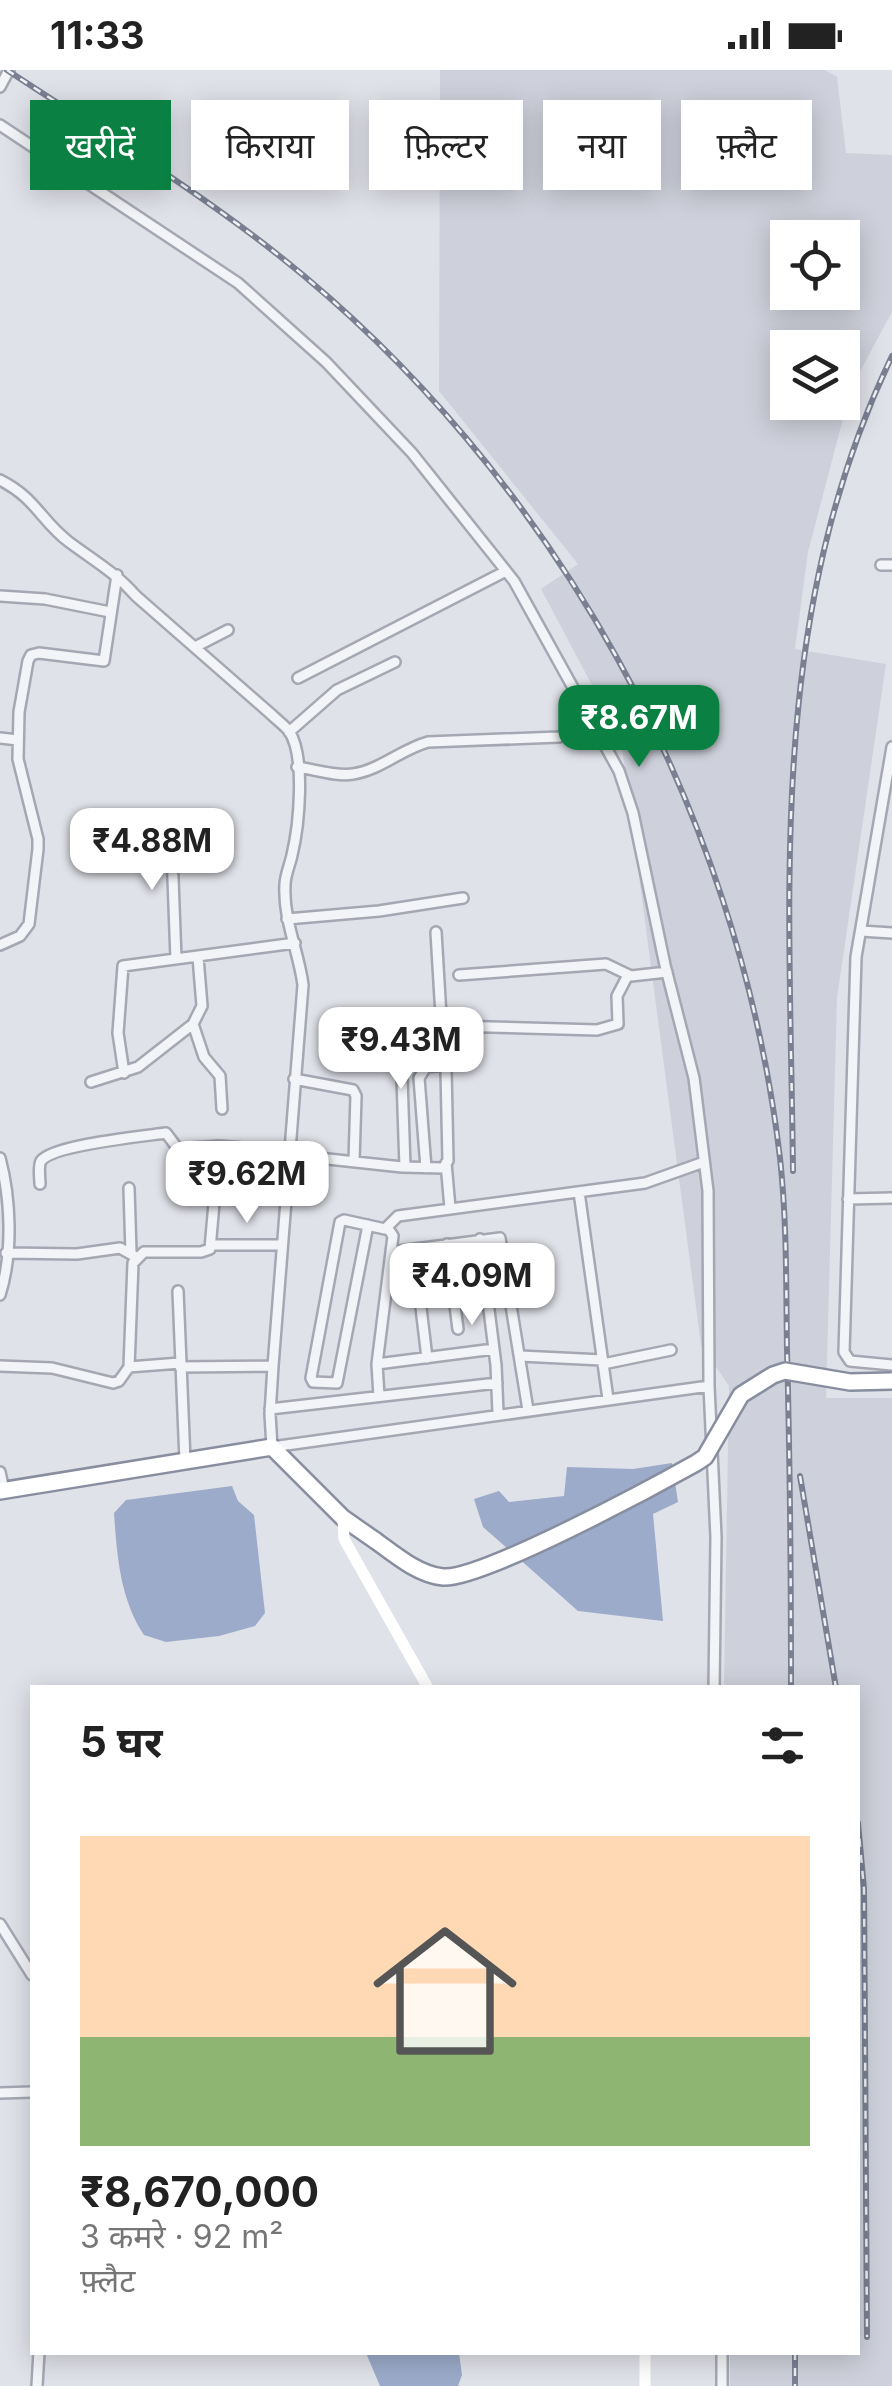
<!DOCTYPE html>
<html lang="hi">
<head>
<meta charset="utf-8">
<style>
	body { margin:0; font-family:Inter,"Noto Sans Devanagari",sans-serif; background:#f2f2f2; color:#222; height:100vh; display:flex; flex-direction:column; font-size:38px; white-space:nowrap }
	* { box-sizing:border-box; margin:0 }
	p { font-size:32px; color:#767676 }
	.icon { flex:none; width:55px; height:55px; fill:none; stroke:currentColor; stroke-width:2; stroke-linecap:round; stroke-linejoin:round }
	.map { position:relative; flex:1; overflow:hidden }
	.side { position:absolute; left:30px; top:1615px; width:830px; height:670px; display:flex; flex-direction:column; background:#fff; border-radius:0px; box-shadow:0 5px 25px #0003 }
	.side>* { flex:none }
	.hud { position:absolute; left:30px; top:30px; width:832px; height:90px; display:flex; gap:20px }
	.fabs { position:absolute; left:770px; top:150px; display:grid; gap:20px }
	.fabs a { display:grid; place-items:center; width:90px; height:90px; border-radius:0px; background:#fff; box-shadow:0 5px 25px #0003; font-size:50px }
	.price { position:absolute; translate:-50% -85px; padding:0 22px; border-radius:20px; background:#fff; color:#222; font-size:32px; line-height:65px; filter:drop-shadow(0 2px 5px #0008) }
	.price::after { content:''; position:absolute; left:50%; top:60px; width:30px; height:22px; margin-left:-15px; background:inherit; clip-path:polygon(0 0,100% 0,50% 100%) }
	.price.selected { background:#0b8043; color:#fff }
	ul { padding:0; list-style:none }
	li { display:grid; align-content:center; gap:20px; height:530px; padding:0 50px }
	li+li { border-top:2px solid #e0e0e0 }
	li span { display:grid; place-items:center; height:310px; border-radius:0px; color:#555 }
	li>.icon { margin-inline-start:auto }
	span .icon { width:180px; height:180px; fill:#fffc; stroke-width:1 }
	li b { font-size:42px }
	h2 { display:flex; justify-content:space-between; align-items:center; height:120px; padding:0 50px; font-size:42px }
	.pill { padding:0 35px; border-radius:0px; background:#fff; box-shadow:0 5px 25px #0003; font-size:35px; line-height:90px }
	.pill.selected { background:#0b8043; color:#fff }
	.status { display:flex; justify-content:space-between; align-items:center; height:70px; padding:0 50px; background:#fff; direction:ltr }
	.status svg { height:28px; fill:currentColor }
	.map>svg:first-child { display:block }
</style>
</head>
<body>
<div class="status"><b>11:33</b><svg viewBox="0 0 49 12"><path d="M0 12V9h3v3zM5 12V6h3v6zM10 12V3h3v9zM15 12V0h3v12zM26 1h20v11H26zM47 4h2v5h-2z"/></svg></div>
<div class="map">
<svg width="892" height="2316" viewBox="0 0 892 2316">
	<rect width="100%" height="100%" fill="#e0e2e9"/>
	<!-- built -->
	<path fill="#ced1db" fill-rule="evenodd" d="M440,0H825L837,7L846,83L892,85V242L851,318L808,482L795,579L886,594L837,928L826,1328H892V2316H730V2283L858,2282V1618L724,1617L729,1316L701,1275L621,670L541,519L578,494L439,321ZM788,168H842V222H788ZM788,278H842V332H788Z"/>
	<!-- water -->
	<path fill="#9babc9" d="M672,1393L678,1432L653,1444L663,1551L578,1541L483,1457L474,1429L499,1421L509,1432L564,1426L567,1397L633,1399Z
		M232,1416L238,1431L254,1445L265,1543L255,1556L219,1566L166,1572L144,1565C120,1529 117,1486 114,1443L126,1430Z
		M366,2283H459L462,2305L458,2316H380Z"/>
	<g fill="none" stroke-linecap="round" stroke-linejoin="round">
		<!-- street casing -->
		<g stroke="#a5a8b3" stroke-width="14">
			<path id="street" d="M0,17L9,0
				M0,55L238,213L326,292L412,383L514,511L619,701L633,743L665,895L694,1008L708,1121L709,1316L716,1467L714,1618
				M0,410C36,428 41,451 69,472C93,490 116,503 136,526L272,645C277,650 284,655 289,661C306,686 299,756 292,785C290,795 285,805 285,815C283,850 299,882 303,915L273,1296L270,1344L272,1377L709,1316
				M881,495H892
				M0,526L45,529L110,542
				M195,577L228,560
				M298,608L506,501
				M289,662L337,620L395,592
				M0,668L18,670
				M892,677L856,887L844,1282L850,1291L892,1295
				M297,697C314,699 336,707 353,704C380,700 402,679 428,672L559,667L595,657
				M171,755L176,889
				M287,849L379,841L463,828
				M861,861L892,863
				M436,862L441,946L451,956L597,960L618,954L617,926L628,905
				M0,875L20,866L29,854L38,779V769L18,689L19,642L28,591L31,585L39,583L104,591L117,505
				M459,905L606,894L631,906L667,902
				M193,954L204,987L220,1006L222,1039
				M124,1003L118,963L123,896L295,873
				M294,1009L353,1020L356,1026L354,1091
				M402,1009L405,1097
				M91,1012L138,997L193,954L202,936L198,887
				M291,1085L402,1097L443,1098L448,1091L445,954
				M0,1088C11,1129 13,1184 0,1225
				M446,1093L450,1138
				M426,1098L419,1008L426,997L446,995
				M40,1114C40,1108 38,1096 41,1091C52,1075 145,1066 166,1063L178,1079L219,1076L291,1082
				M129,1118L131,1183
				M579,1122L608,1329
				M848,1129L892,1128
				M368,1155L337,1313L313,1312L311,1308L340,1152L344,1150L385,1159L389,1160L393,1166L377,1294L379,1326
				M385,1159L398,1146L645,1113L704,1092
				M480,1169L496,1295L498,1343
				M447,1174L458,1259
				M212,1175H282
				M414,1179L427,1288
				M391,1182L500,1168L528,1340
				M6,1183L77,1184L120,1178L136,1187
				M178,1221L185,1391
				M520,1286L602,1290
				M377,1294L494,1279
				M603,1294L671,1280
				M0,1296L52,1298L113,1313L119,1311L129,1297L180,1293
				M129,1297L133,1193L144,1182H201L210,1179L219,1076
				M180,1297L273,1296
				M270,1339L497,1313
				M0,1402L4,1420
				M0,1854L32,1905
				M0,2023L32,2022
				M37,2316L39,2282
				M722,2316V2282"/>
		</g>
		<!-- highway casing -->
		<g stroke="#888ea0" stroke-width="20">
			<path id="highway" d="M0,1421L272,1377L343,1448L376,1471"/>
		</g>
		<!-- street -->
		<use href="#street" stroke="#f3f4f7" stroke-width="9"/>
		<!-- secondary -->
		<path stroke="#fff" stroke-width="11" d="M343,1448L344,1469L428,1618
			M645,2282V2316"/>
		<!-- highway -->
		<use href="#highway" stroke="#fff" stroke-width="15"/>
		<!-- rail casing -->
		<g stroke="#7a8092" stroke-width="6">
			<path id="rail" d="M7,0C98,60 192,117 277,184C553,402 739,740 780,1088C787,1152 786,1216 787,1280C790,1393 791,1505 791,1618
				M793,1101C790,818 766,549 892,286
				M800,1406L836,1618
				M858,1753L864,1819L867,2267
				M795,2282V2316"/>
		</g>
		<!-- rail -->
		<use href="#rail" stroke="#f0f2f6" stroke-width="2.5" stroke-dasharray="8" stroke-linecap="butt"/>
		<!-- highway-bridge casing -->
		<g stroke="#888ea0" stroke-width="20" stroke-linecap="butt">
			<path id="highway-bridge" d="M376,1471C395,1485 419,1505 443,1507C481,1510 655,1416 696,1393L705,1387L741,1325L773,1305L785,1301L850,1312L892,1311"/>
		</g>
		<!-- highway-bridge -->
		<use href="#highway-bridge" stroke="#fff" stroke-width="15"/>
	</g>
</svg>
<div class="fabs">
<a><svg class="icon" aria-label="locate" viewBox="0 0 24 24"><circle cx="12" cy="12" r="6"/><path d="M12 2v4M12 18v4M2 12h4M18 12h4"/></svg></a>
<a><svg class="icon" aria-label="layers" viewBox="0 0 24 24"><path d="M12 4l9 5-9 5-9-5zM3 14l9 5 9-5"/></svg></a>
</div>
<b class="price selected" style="left:639px;top:700px">₹8.67M</b>
<b class="price" style="left:152px;top:823px">₹4.88M</b>
<b class="price" style="left:401px;top:1022px">₹9.43M</b>
<b class="price" style="left:247px;top:1156px">₹9.62M</b>
<b class="price" style="left:472px;top:1258px">₹4.09M</b>
<div class="hud">
<a class="pill selected">खरीदें</a>
<a class="pill">किराया</a>
<a class="pill">फ़िल्टर</a>
<a class="pill">नया</a>
<a class="pill">फ़्लैट</a>
</div>
<section class="side">
<h2>5 घर<svg class="icon" aria-label="filters" viewBox="0 0 24 24"><path d="M4 7h16M4 17h16"/><circle cx="9" cy="7" r="2"/><circle cx="15" cy="17" r="2"/></svg></h2>
<ul>
<li><span style="background:linear-gradient(#ffd9b3 65%,#8fb573 0)"><svg class="icon" aria-label="home" viewBox="0 0 24 24"><path d="M3 11l9-7 9 7M6 9v11h12V9"/></svg></span><div><b>₹8,670,000</b><p>3 कमरे · 92 m²</p><p>फ़्लैट</p></div></li>
</ul>
</section>
</div>
</body>
</html>
